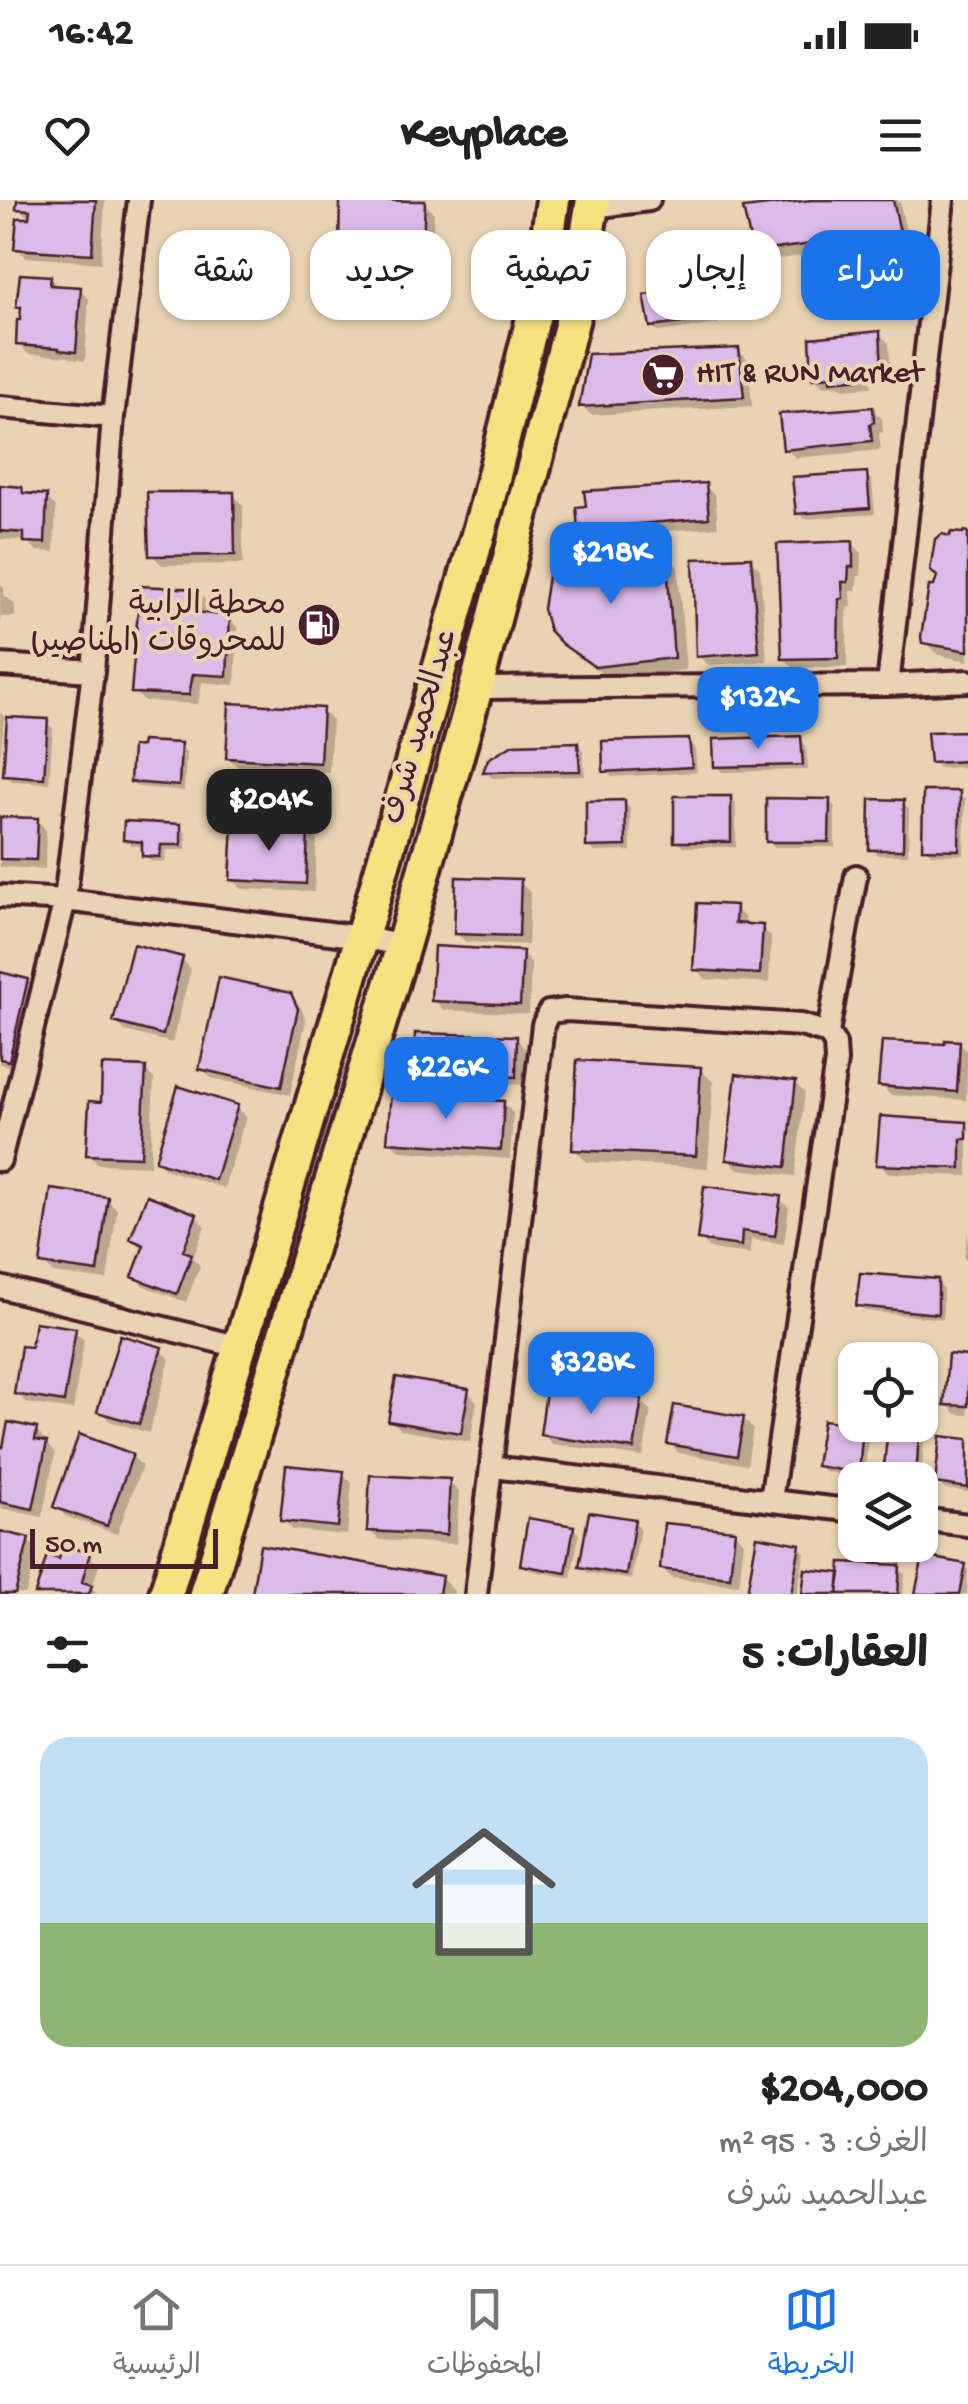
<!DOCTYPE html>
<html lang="ar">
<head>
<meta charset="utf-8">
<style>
	body { margin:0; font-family:"Gochi Hand","Playpen Sans Arabic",sans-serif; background:#f2f2f2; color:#222; direction:rtl; height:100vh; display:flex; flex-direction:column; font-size:38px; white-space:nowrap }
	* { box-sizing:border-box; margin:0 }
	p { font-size:32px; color:#767676 }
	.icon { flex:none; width:55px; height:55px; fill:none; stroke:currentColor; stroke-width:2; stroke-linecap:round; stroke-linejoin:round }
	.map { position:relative; height:1394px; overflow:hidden; direction:ltr }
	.panel { display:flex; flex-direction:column; background:#fff; flex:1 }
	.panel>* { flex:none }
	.guide { position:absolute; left:30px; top:30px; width:910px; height:90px; direction:rtl; display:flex; gap:20px }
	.fabs { position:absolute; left:838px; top:1142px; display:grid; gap:20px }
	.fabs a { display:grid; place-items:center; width:100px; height:100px; border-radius:20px; background:#fff; box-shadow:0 2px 8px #0004; font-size:50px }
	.scale { position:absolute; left:30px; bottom:25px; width:188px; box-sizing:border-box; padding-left:10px; border:5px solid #4a1f2b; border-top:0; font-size:28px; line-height:35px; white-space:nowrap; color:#4a1f2b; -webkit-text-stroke:8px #e9d3b2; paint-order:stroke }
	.price { position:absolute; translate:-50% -85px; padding:0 22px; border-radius:20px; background:#1a73e8; color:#fff; font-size:32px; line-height:65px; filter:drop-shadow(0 2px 5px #0008) }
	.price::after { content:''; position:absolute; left:50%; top:60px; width:30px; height:22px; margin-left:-15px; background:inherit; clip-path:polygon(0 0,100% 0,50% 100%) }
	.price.current { background:#222; color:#fff }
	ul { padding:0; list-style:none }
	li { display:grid; align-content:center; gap:20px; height:530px; padding:0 40px }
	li+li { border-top:2px solid #e0e0e0 }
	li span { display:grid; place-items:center; height:310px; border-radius:30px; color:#555 }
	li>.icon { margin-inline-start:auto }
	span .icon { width:180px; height:180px; fill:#fffc; stroke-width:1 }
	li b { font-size:42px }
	h2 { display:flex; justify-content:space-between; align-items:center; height:120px; padding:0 40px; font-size:42px }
	.chip { padding:0 35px; border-radius:30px; background:#fff; box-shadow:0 2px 8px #0004; font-size:35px; line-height:90px }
	.chip.current { background:#1a73e8; color:#fff }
	.status { display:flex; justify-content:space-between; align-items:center; height:70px; padding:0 50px; background:#fff; direction:ltr }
	.status svg { height:28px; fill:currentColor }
	header { display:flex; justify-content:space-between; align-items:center; height:130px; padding:0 40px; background:#fff; font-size:45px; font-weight:700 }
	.menu { display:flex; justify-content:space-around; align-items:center; height:140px; border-top:2px solid #e0e0e0; background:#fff; font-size:28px; color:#767676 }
	.menu a { display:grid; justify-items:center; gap:5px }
	.menu .current { color:#1a73e8 }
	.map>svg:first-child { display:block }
</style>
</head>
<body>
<div class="status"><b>16:42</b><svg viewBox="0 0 49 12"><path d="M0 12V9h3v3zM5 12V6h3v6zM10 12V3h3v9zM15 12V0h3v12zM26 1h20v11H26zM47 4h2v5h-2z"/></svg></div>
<header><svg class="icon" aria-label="menu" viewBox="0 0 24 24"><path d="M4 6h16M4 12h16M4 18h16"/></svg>Keyplace<svg class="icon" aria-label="heart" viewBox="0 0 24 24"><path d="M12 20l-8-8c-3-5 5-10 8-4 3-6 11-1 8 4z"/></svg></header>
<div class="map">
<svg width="968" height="1394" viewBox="0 0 968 1394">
	<rect width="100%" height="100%" fill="#e9d3b2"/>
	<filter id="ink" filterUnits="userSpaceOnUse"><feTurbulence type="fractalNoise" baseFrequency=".01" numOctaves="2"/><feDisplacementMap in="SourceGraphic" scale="20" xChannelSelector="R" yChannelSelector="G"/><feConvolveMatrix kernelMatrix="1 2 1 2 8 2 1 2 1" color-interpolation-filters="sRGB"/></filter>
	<g filter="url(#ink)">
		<!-- shadow -->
		<path fill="#0003" d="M20,0H105L101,63L26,57L17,48L32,21L19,8Z
			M834,0H897L900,3L908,41L765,61L756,51Z
			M424,3L434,13L432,52L378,49V54L351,53L341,43Z
			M885,67L891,73L895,104L844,110L838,104L842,72Z
			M50,78L60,88L79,89L89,99L85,161L72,159L69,157L28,154L19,144L24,111L19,106Z
			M707,88L714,94L718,124L658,132L652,126Z
			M879,134L889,143L891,178L871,180L872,187L843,189L838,185L824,186L814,177Z
			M738,150L748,160L752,206L591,215L582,206Z
			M872,209L882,219L883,232L879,233L881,250L796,258L786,249Z
			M866,274L872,281L875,314L804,319L798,312Z
			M705,286L715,295L718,327L590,337L580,327Z
			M0,287L21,290L28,296L46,297L56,307L54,352L37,351L27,341L0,339Z
			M233,295L243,305V364L162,365L152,355Z
			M968,334V461L938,455L925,442L936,389L952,338Z
			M852,343L862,353L861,376H858L856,390L851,391L852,407L847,408V467L794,468L784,458Z
			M665,354L678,367L686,470L610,479L578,457L564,442Z
			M750,360L760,369L767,461L708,465L698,455Z
			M0,384L4,388V398H8L15,405V417H1L0,424Z
			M197,391L206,401L205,415L229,418L238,428L235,485L202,482L198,504L144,501L134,492Z
			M322,511L332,520L329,572L238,567L228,557Z
			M0,513L4,516L0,563Z
			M46,522L53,528L49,583L12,581L6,574Z
			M968,533V567L939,568L933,562Z
			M800,539L806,545L808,570L722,572L716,566Z
			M688,542L695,548L697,572L612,577L606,571Z
			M577,544L583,551L585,576L492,578L486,572Z
			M180,546L186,552L184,591L138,587L132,581Z
			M959,594L965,600L964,655L931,654L925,648Z
			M730,598L736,604V647H683L677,641Z
			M829,601L835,607V647H775L768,641Z
			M624,602L630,609L631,651L595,652L589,646Z
			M903,603L909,609L908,655H878L872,649Z
			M0,619L37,620L46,630L45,669L0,667Z
			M180,627L186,633V650H166L165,662L151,661L144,655V647L132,645L126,639Z
			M307,629L317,639L314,692L242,689L232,679Z
			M520,682L530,692L528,745L466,742L456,733Z
			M735,708L745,718L744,726L762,727L771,737L769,783L706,779L696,769Z
			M522,753L531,763L529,814L444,810L434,800Z
			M182,759L191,769L172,843L125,831L116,822Z
			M0,774L27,781L36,791L18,869L0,864Z
			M290,796L300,806L306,820L290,895L211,878L202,868Z
			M516,839L526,849L525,885L426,882L416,872Z
			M959,843L968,852L966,900L890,895L881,885L948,846Z
			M145,869L154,879L150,966L98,964L89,954L103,904Z
			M700,869L713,882L708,968L587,962L574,949Z
			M795,883L805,893L795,976L738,969L728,959Z
			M503,903L513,913L510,959L400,951L390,941Z
			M236,907L246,917L224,988L167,970L157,961Z
			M966,924L968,926V976L889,973L879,964Z
			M779,998L789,1008L784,1044L751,1039L750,1054L710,1049L700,1039Z
			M107,999L117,1009L107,1080L53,1073L43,1063Z
			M196,1016L205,1026L193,1058L200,1066L186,1102L144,1086L135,1076L145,1049L133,1039Z
			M968,1031V1062L964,1058Z
			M937,1082L943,1088V1119L865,1111L859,1105Z
			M74,1131L84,1140L73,1210L26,1203L17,1193L33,1150Z
			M160,1149L170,1159L149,1233L110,1221L100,1212Z
			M968,1158V1215L956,1214L946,1204Z
			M467,1192L477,1201L470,1242L401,1230L391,1220Z
			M641,1201L651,1210L643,1257L552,1244L543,1234Z
			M743,1219L753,1229L747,1265L679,1253L670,1243Z
			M862,1227L868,1233L865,1278L825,1272L819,1265Z
			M36,1230L55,1254L42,1317L0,1308V1249Z
			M918,1234L924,1240L921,1284L920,1280H892L886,1274Z
			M968,1242V1292L944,1289L938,1282Z
			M132,1256L142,1266L117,1334L65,1316L56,1306Z
			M343,1274L352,1283L347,1335L293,1330L283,1320Z
			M449,1282L459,1291L456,1344L379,1340L369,1330Z
			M634,1322L640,1328L631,1380L588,1373L582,1367Z
			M573,1328L579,1334L571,1378L529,1370L523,1364Z
			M734,1332L744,1342L739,1385L672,1378L662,1368Z
			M0,1334L28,1340L37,1350L26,1394H0Z
			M799,1346L805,1352L797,1394H751L749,1392Z
			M89,1356L99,1365L92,1388L98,1394H37L61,1362Z
			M965,1367L968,1370L967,1394H918Z
			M898,1368L905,1374L903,1394H805L843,1376Z
			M441,1378L454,1391V1394H254Z"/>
		<!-- building -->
		<path fill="#dbbbe7" stroke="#4a1f2b" stroke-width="2.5" d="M17,0H96L92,54L14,49L17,18H29L30,10L16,9Z
			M340,0L425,1L423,44L369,40V45L339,44Z
			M812,0H893L900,32L753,52L743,8Z
			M886,65L890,99L836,105L828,68L841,67V70Z
			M20,74L51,76L50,85L81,87L76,152L59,150V148L16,145L17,120H20L21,107H16Z
			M708,85L714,119L650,127L644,95Z
			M880,131L882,169L863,171V178L831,181V176L812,178L810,138Z
			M739,148L744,197L579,207L588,154Z
			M873,207L874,222L870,224L872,241L783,250L779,214Z
			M867,272L870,308L796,314L792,277Z
			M706,283L709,318L578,329L576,307L586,306L584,291Z
			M0,285L22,287L23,293L47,295L45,343L24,342V333L0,331Z
			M147,292H234L235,355L149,356Z
			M964,331L968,332V451L922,443L921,437L929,386H934L937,376L930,371L935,339L942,334L950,336L951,332L963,333Z
			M853,341V367H849L848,382H842L843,398L839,399L838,458L782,459L777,344Z
			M666,351L674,458L595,467L562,444L549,430L543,409L551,357Z
			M751,357L759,452L696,457L693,359Z
			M140,386L198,389L195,412L230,416L227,476L193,474L189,495L131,493Z
			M229,503L323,508L320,563L226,558Z
			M7,517L48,519L44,578L3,575Z
			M968,531V561L930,563L927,532Z
			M801,536L803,565L714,567L713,539Z
			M689,539L692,567L603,572L602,541Z
			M142,541L181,543L179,586L130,582L132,547L141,546Z
			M578,542L580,571L483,572L488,559L513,544Z
			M923,591H960L959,650L922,649Z
			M674,596H731V642H674Z
			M766,598L830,599L829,642H766Z
			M870,599L904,600L903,650H869Z
			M625,600L626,646L586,647V601Z
			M0,617L38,618L36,660L0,659Z
			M124,621L181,624V645H161L160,657L142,656V642L123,640Z
			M233,623L308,627L306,684L230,680Z
			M456,677L521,679L519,736L454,734Z
			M697,703L736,705L735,723L763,725L760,774L693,770Z
			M133,744L183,757L163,835L113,822Z
			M434,746L523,751L520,805L431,801Z
			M0,772L28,779L9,861L0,859Z
			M0,772L28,779L9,861L0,859Z
			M219,777L291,793L298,809L281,887L199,869Z
			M415,833L517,836L516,877L414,873Z
			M945,840L960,841L957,892L878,886L882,841L945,844Z
			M577,860L701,867L696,956L572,950Z
			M102,865L146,867L141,957L86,955L89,901L101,902Z
			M736,874L796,881L786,967L726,960Z
			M178,886L238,905L215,980L155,961Z
			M391,893L504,901L501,950L387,942Z
			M880,916L967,922V939H961V968L876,965Z
			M704,986L781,996L775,1036L742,1031L741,1046L697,1040Z
			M51,989L108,997L98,1072L40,1064Z
			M147,995L197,1014L183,1051L192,1054L177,1094L132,1077L144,1045L130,1039Z
			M860,1073L938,1079V1114L856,1106Z
			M35,1122L76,1128L64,1202L14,1194L21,1146L31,1147Z
			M120,1135L162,1147L139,1224L97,1212Z
			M948,1154L968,1156V1206L944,1205Z
			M396,1177L469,1189L461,1233L388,1221Z
			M547,1185L642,1198L634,1249L540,1235Z
			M674,1205L744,1217L737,1256L667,1244Z
			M823,1220L863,1225L859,1273L816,1266Z
			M8,1222L37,1228L35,1240L47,1242L33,1309L0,1302V1246L3,1247Z
			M888,1228L919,1232L916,1280L883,1275Z
			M79,1234L133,1254L107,1326L53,1307Z
			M940,1236L968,1239V1288L935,1283Z
			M286,1265L344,1271L338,1327L280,1321Z
			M370,1275L450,1279L447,1335L367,1331Z
			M589,1312L635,1319L626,1375L579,1367Z
			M528,1318L574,1326L566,1373L520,1365Z
			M664,1323L735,1330L730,1377L660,1369Z
			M0,1331L29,1338L15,1394H0Z
			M757,1336L800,1344L791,1394L747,1393Z
			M63,1345L90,1353L82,1382L92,1385L89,1394H35L47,1355L59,1359Z
			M260,1345L442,1376L439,1394H252Z
			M923,1356L966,1364L960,1394H915Z
			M841,1362L900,1365L898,1394H838Z
			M805,1369L841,1373L838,1394H802Z"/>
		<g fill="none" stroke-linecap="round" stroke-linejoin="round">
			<!-- minor casing -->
			<g stroke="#4a1f2b" stroke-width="28">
				<path id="minor" d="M593,7L649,0
					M0,207L113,217
					M0,465L93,471
					M888,485L943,0
					M476,488L888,485L968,481
					M0,696L65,700L362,737L403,746
					M0,960L65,700L93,471L113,217L139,0
					M0,1087L240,1147
					M493,1267L855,1311
					M771,1300L836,861L835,844L828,833L856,676
					M920,1319L968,1325
					M476,1394L543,825L549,812L566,810L801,825L828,833"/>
			</g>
			<!-- primary casing -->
			<g stroke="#4a1f2b" stroke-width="40">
				<path id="primary" d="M166,1394L362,737L486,307L540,90L553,0
					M206,1394L403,746L476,488L573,118L593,0"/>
			</g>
			<!-- minor -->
			<use href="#minor" stroke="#e9d3b2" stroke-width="20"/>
			<!-- primary -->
			<use href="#primary" stroke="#f5e382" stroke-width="32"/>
		</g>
	</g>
	<!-- icons -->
	<defs>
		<g id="supermarket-disc" transform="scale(2.25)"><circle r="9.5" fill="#4a1f2b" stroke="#e9d3b2"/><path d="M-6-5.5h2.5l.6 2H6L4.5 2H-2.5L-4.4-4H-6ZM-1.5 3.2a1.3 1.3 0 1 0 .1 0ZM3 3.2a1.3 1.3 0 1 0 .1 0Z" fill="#fff"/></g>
		<g id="fuel-disc" transform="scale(2.25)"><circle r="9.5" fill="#4a1f2b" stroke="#e9d3b2"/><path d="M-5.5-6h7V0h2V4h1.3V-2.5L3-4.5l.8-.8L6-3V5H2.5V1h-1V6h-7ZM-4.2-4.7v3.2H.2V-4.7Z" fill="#fff"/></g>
	</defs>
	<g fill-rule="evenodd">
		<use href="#supermarket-disc" x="663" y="175"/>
		<use href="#fuel-disc" x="319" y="425"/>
	</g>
	<g text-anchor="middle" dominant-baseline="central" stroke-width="8" stroke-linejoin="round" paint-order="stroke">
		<!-- poi labels -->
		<g font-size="32" fill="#4a1f2b" stroke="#e9d3b2" text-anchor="start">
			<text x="696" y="175">HIT &amp; RUN Market</text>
			<text x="286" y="407" text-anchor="end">محطة الرابية<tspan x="286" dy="37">للمحروقات (المناصير)</tspan></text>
		</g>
		<!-- street labels -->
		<g font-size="32" fill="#4a1f2b" stroke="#e9d3b2">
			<text transform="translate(422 527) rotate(-74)">عبدالحميد شرف</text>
		</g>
	</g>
</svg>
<div class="fabs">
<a><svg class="icon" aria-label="locate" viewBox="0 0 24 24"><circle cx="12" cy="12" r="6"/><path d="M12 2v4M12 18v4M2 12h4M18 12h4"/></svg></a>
<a><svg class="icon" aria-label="layers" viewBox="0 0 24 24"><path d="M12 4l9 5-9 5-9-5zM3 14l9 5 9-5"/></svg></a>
</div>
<div class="scale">50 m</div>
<b class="price" style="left:611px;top:407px">$218K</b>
<b class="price" style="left:758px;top:552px">$132K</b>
<b class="price current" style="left:269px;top:654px">$204K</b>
<b class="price" style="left:446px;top:922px">$226K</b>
<b class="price" style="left:591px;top:1217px">$328K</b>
<div class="guide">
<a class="chip current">شراء</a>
<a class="chip">إيجار</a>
<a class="chip">تصفية</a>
<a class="chip">جديد</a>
<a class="chip">شقة</a>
</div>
</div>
<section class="panel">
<h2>العقارات: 5<svg class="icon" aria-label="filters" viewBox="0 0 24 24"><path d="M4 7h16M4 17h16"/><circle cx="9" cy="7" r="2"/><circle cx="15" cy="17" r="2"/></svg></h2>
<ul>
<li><span style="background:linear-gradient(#bfe0f5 60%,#8fb573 0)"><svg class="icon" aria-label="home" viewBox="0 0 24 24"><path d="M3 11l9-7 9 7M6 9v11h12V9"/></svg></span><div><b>$204,000</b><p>الغرف: 3 · 95 m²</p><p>عبدالحميد شرف</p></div></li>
</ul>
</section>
<nav class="menu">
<a class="current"><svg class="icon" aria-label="map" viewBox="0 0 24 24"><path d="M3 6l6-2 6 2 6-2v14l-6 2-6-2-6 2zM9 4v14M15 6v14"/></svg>الخريطة</a>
<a><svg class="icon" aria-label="saved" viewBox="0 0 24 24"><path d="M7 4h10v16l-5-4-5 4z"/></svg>المحفوظات</a>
<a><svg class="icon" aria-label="home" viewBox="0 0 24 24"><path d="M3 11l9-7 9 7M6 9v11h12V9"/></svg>الرئيسية</a>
</nav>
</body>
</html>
